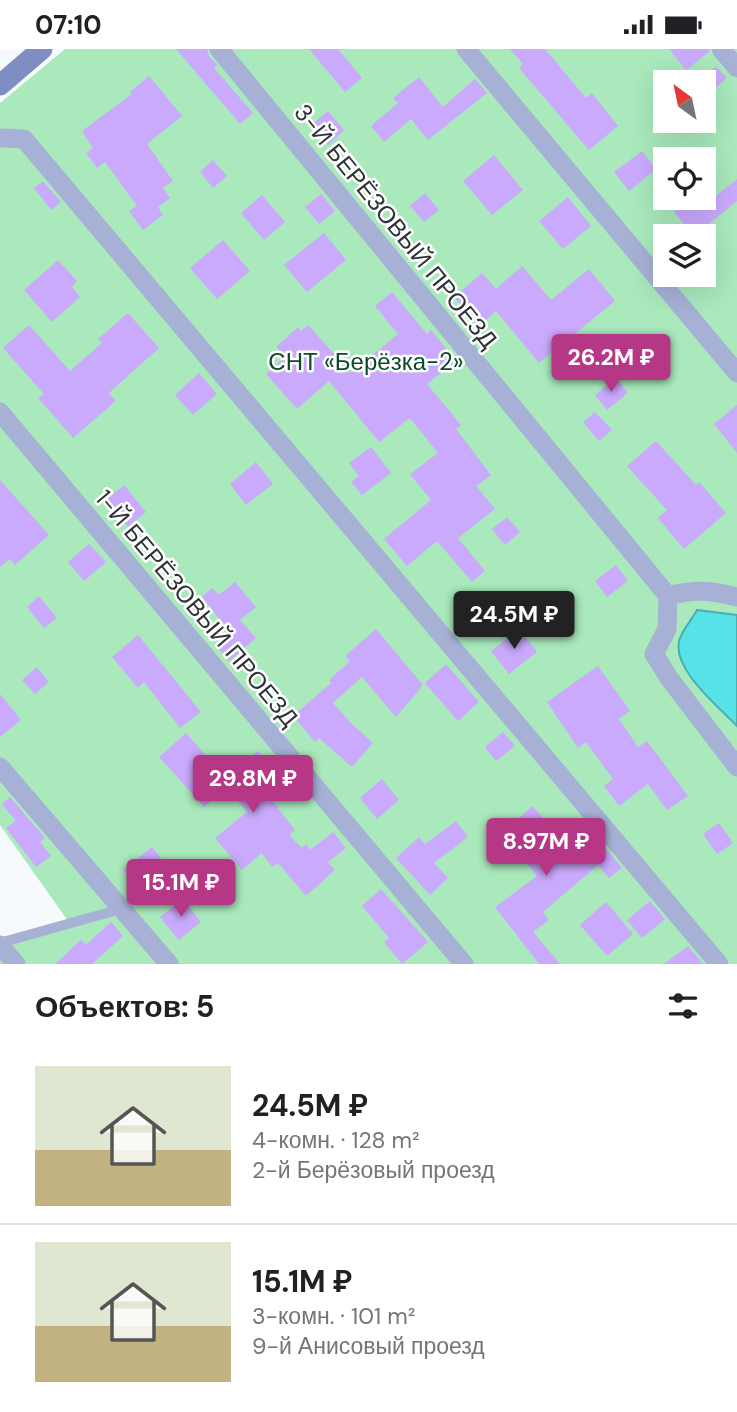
<!DOCTYPE html>
<html lang="ru">
<head>
<meta charset="utf-8">
<style>
	body { margin:0; font-family:"DM Sans",sans-serif; background:#f2f2f2; color:#202124; height:100vh; display:flex; flex-direction:column; font-size:26px; white-space:nowrap }
	* { box-sizing:border-box; margin:0 }
	p { font-size:23px; color:#757577 }
	.icon { flex:none; width:38px; height:38px; fill:none; stroke:currentColor; stroke-width:2; stroke-linecap:round; stroke-linejoin:round }
	.map { position:relative; height:915px; overflow:hidden }
	.side { display:flex; flex-direction:column; background:#fff; flex:1 }
	.side>* { flex:none }
	.needle { width:46px; rotate:327deg }
	.buttons { position:absolute; left:653px; top:21px; display:grid; gap:14px }
	.buttons a { display:grid; place-items:center; width:63px; height:63px; border-radius:0px; background:#fff; box-shadow:0 7px 28px #0002; font-size:35px }
	.price { position:absolute; translate:-50% -60px; padding:0 16px; border-radius:7px; background:#b63785; color:#fff; font-size:23px; line-height:46px; filter:drop-shadow(0 2px 4px #0008) }
	.price::after { content:''; position:absolute; left:50%; top:42px; width:21px; height:16px; margin-left:-10px; background:inherit; clip-path:polygon(0 0,100% 0,50% 100%) }
	.price.selected { background:#222; color:#fff }
	ul { padding:0; list-style:none }
	li { display:flex; align-items:center; gap:21px; height:175px; padding:0 35px }
	li+li { border-top:2px solid #e0e0e0 }
	li span { display:grid; place-items:center; flex:none; width:196px; height:140px; border-radius:0px; color:#555 }
	li>.icon { margin-inline-start:auto }
	span .icon { width:84px; height:84px; fill:#fffc; stroke-width:1 }
	li b { font-size:30px }
	h2 { display:flex; justify-content:space-between; align-items:center; height:84px; padding:0 35px; font-size:30px }
	.status { display:flex; justify-content:space-between; align-items:center; height:49px; padding:0 35px; background:#fff; direction:ltr }
	.status svg { height:19px; fill:currentColor }
	.map>svg:first-child { display:block }
</style>
</head>
<body>
<div class="status"><b>07:10</b><svg viewBox="0 0 49 12"><path d="M0 12V9h3v3zM5 12V6h3v6zM10 12V3h3v9zM15 12V0h3v12zM26 1h20v11H26zM47 4h2v5h-2z"/></svg></div>
<div class="map">
<svg width="737" height="915" viewBox="0 0 737 915">
	<rect width="100%" height="100%" fill="#f6fafd"/>
	<!-- green -->
	<path fill="#a9e9bc" fill-rule="evenodd" d="M65,0H737V915H0V889L68,872L0,776V54ZM665,33H704V72H665ZM665,110H704V149H665ZM665,187H704V226H665Z"/>
	<!-- water -->
	<path fill="#57e2e8" stroke="#4badb2" stroke-width="2" d="M697,561L737,566V677C719,658 669,618 680,589C684,579 692,570 697,561Z"/>
	<!-- building -->
	<path fill="#caaafd" d="M176,0H207L209,7L217,16L214,19L253,64L240,75Z
		M309,0H338L362,29L345,43Z
		M510,0H545L586,49L592,44L618,77L589,101L519,19L523,15Z
		M669,0H709V3L686,21Z
		M716,17L727,29L713,41L703,28Z
		M149,27L182,67L147,95L173,132L163,139L170,149L158,158L163,166L143,181L129,162L137,157L105,113L97,119L86,104L93,99L82,82L132,45L130,43Z
		M419,28L443,58L475,30L487,44L428,91L411,70L384,93L371,77L398,54L393,49Z
		M328,62L344,81L328,96L311,76Z
		M642,102L656,120L629,142L614,123Z
		M494,106L523,141L492,166L463,132Z
		M213,111L227,127L213,139L200,123Z
		M737,130V152L694,187L674,163L692,149H713Z
		M43,132L61,153L51,161L34,139Z
		M425,144L439,161L424,173L410,157Z
		M321,145L335,162L319,175L305,158Z
		M262,146L285,173L264,191L241,164Z
		M568,148L591,177L563,200L539,172Z
		M324,184L346,211L307,243L284,216Z
		M223,191L250,222L217,250L190,219Z
		M58,211L77,232L72,238L80,248L52,273L24,241Z
		M522,217L551,251L589,220L615,252L539,314L496,262L479,277L454,248L482,224L496,240Z
		M392,243L427,285L431,281L456,312L427,335L461,376L456,380L491,426L476,437L495,460L458,489L485,522L472,533L437,492L407,517L384,490L431,451L410,425L438,404L410,369L379,393L329,332L297,360L266,325L285,308L276,298L298,278L301,282L308,276L351,324L398,285L375,257Z
		M128,264L159,299L109,344L116,352L73,389L38,349L44,345L3,299L29,276L70,322L102,294L98,290Z
		M199,324L217,345L193,366L175,346Z
		M616,329L628,344L607,361L595,346Z
		M737,356V404L714,375Z
		M595,363L612,381L599,392L583,373Z
		M656,392L696,436L699,433L726,464L684,500L658,469L667,461L627,417Z
		M371,398L391,424L362,446L351,433L359,427L349,414Z
		M256,413L273,435L246,456L230,435Z
		M0,431L49,486L15,516L10,510L0,518Z
		M124,436L146,463L128,478L106,451Z
		M507,468L520,483L505,496L492,480Z
		M89,495L106,513L84,532L68,513Z
		M616,516L628,532L607,548L595,532Z
		M235,533L256,558L240,571L256,589L229,612L216,597L231,584L202,548L212,539L219,546Z
		M39,547L57,569L44,579L27,558Z
		M376,580L423,636L396,668L362,628L333,654L352,675L373,694L352,718L319,689L315,693L293,667L331,634L329,631L350,612L345,607Z
		M519,580L537,603L509,625L491,602Z
		M138,586L201,663L180,679L144,633L138,639L112,608Z
		M446,615L479,653L458,672L425,634Z
		M598,617L630,662L619,670L638,698L647,692L688,747L667,761L648,735L619,757L604,737L613,730L586,693L578,699L547,653Z
		M37,618L49,633L35,645L22,631Z
		M0,645L21,671L0,688Z
		M503,683L515,697L496,712L485,698Z
		M186,684L225,728L258,702L276,725L261,737L295,781L289,786L302,799L306,795L310,801L333,783L346,799L328,813L335,821L306,847L278,814L272,818L262,804L242,821L215,789L247,763L227,738L204,758L159,708Z
		M382,730L399,751L377,770L360,749Z
		M10,748L45,789L40,793L51,807L36,818L6,779L16,772L2,755Z
		M533,757L575,809L598,790L622,819L609,829L598,816L543,863L549,871L533,883L560,915H539L495,858L537,827L502,783Z
		M456,772L468,788L434,814L448,829L430,846L396,809L419,788L425,795Z
		M719,774L733,794L717,805L703,785Z
		M152,798L164,813L136,836L123,821Z
		M381,840L428,893L402,915L384,893L389,889L362,857Z
		M183,850L201,873L179,891L160,868Z
		M650,852L665,870L642,889L627,871Z
		M606,853L633,885L607,907L580,876Z
		M111,873L123,887L92,915H55L81,891L86,896Z
		M688,897L703,915H664Z"/>
	<g fill="none" stroke-linecap="round" stroke-linejoin="round">
		<!-- lane -->
		<path stroke="#a6b1d5" stroke-width="10" d="M0,894L121,860"/>
		<!-- street -->
		<path stroke="#a6b1d5" stroke-width="19" d="M219,0L668,547L667,580L654,605L669,629L737,718
			M466,0L737,324
			M721,0L737,19
			M2,89L24,90L719,915
			M0,363L464,915
			M668,547C695,540 710,541 737,548
			M0,718L169,915
			M0,896L16,915"/>
		<!-- secondary -->
		<path stroke="#7e8ec2" stroke-width="21" d="M0,36L42,0"/>
	</g>
	<g text-anchor="middle" dominant-baseline="central" stroke-width="5" stroke-linejoin="round" paint-order="stroke">
		<!-- street labels -->
		<g font-size="24" fill="#2e3135" stroke="#fff">
			<text transform="translate(396 177) rotate(51)">3-Й БЕРЁЗОВЫЙ ПРОЕЗД</text>
			<text transform="translate(197 559) rotate(50)">1-Й БЕРЁЗОВЫЙ ПРОЕЗД</text>
		</g>
		<!-- park labels -->
		<g font-size="24" fill="#074b27" stroke="#fff">
			<text x="366" y="312">СНТ «Берёзка-2»</text>
		</g>
	</g>
</svg>
<div class="buttons">
<a><svg class="needle" viewBox="-14 -14 28 28"><path d="M0-13l5 13h-10z" fill="#e53935"/><path d="M0 13l5-13h-10z" fill="#757577"/></svg></a>
<a><svg class="icon" aria-label="locate" viewBox="0 0 24 24"><circle cx="12" cy="12" r="6"/><path d="M12 2v4M12 18v4M2 12h4M18 12h4"/></svg></a>
<a><svg class="icon" aria-label="layers" viewBox="0 0 24 24"><path d="M12 4l9 5-9 5-9-5zM3 14l9 5 9-5"/></svg></a>
</div>
<b class="price" style="left:611px;top:345px">26.2M ₽</b>
<b class="price selected" style="left:514px;top:602px">24.5M ₽</b>
<b class="price" style="left:253px;top:766px">29.8M ₽</b>
<b class="price" style="left:546px;top:829px">8.97M ₽</b>
<b class="price" style="left:181px;top:870px">15.1M ₽</b>
</div>
<section class="side">
<h2>Объектов: 5<svg class="icon" aria-label="filters" viewBox="0 0 24 24"><path d="M4 7h16M4 17h16"/><circle cx="9" cy="7" r="2"/><circle cx="15" cy="17" r="2"/></svg></h2>
<ul>
<li><span style="background:linear-gradient(#dfe7d0 60%,#c2b280 0)"><svg class="icon" aria-label="home" viewBox="0 0 24 24"><path d="M3 11l9-7 9 7M6 9v11h12V9"/></svg></span><div><b>24.5M ₽</b><p>4-комн. · 128 m²</p><p>2-й Берёзовый проезд</p></div></li>
<li><span style="background:linear-gradient(#dfe7d0 60%,#c2b280 0)"><svg class="icon" aria-label="home" viewBox="0 0 24 24"><path d="M3 11l9-7 9 7M6 9v11h12V9"/></svg></span><div><b>15.1M ₽</b><p>3-комн. · 101 m²</p><p>9-й Анисовый проезд</p></div></li>
</ul>
</section>
</body>
</html>
